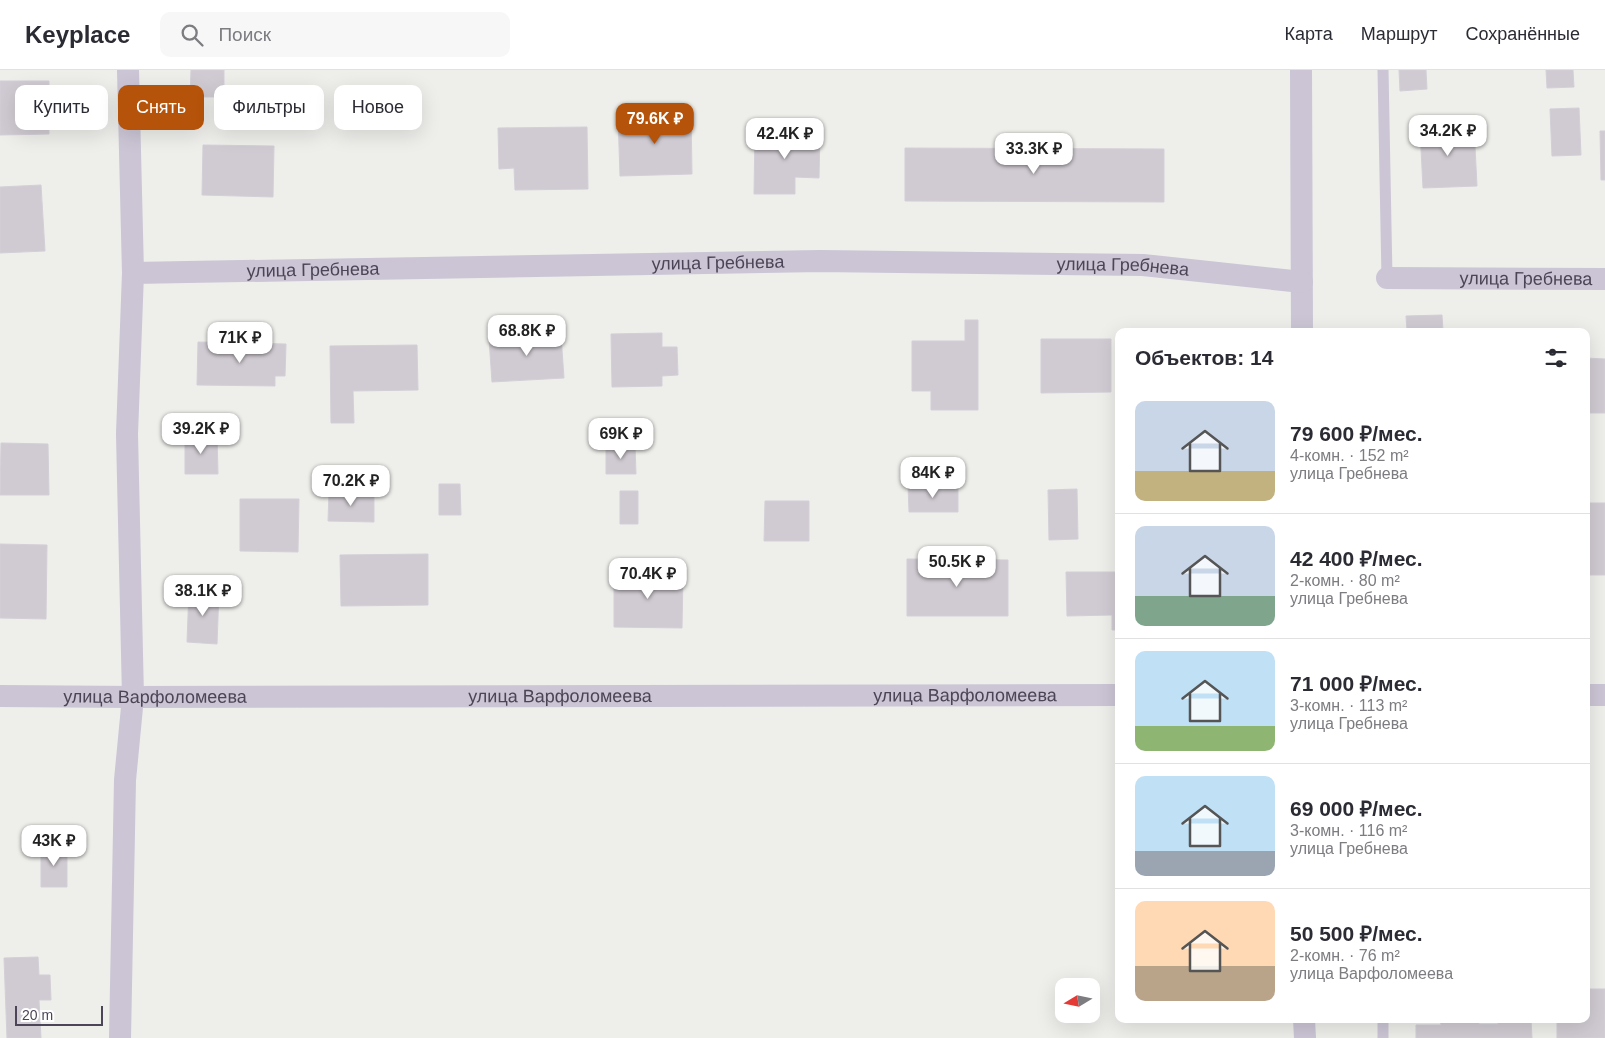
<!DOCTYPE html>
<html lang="ru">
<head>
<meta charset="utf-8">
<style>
	body { margin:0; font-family:Arial,sans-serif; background:#f7f7f7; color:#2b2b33; height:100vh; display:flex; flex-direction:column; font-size:19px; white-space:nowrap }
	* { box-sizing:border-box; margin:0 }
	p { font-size:16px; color:#7c7c81 }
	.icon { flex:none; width:28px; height:28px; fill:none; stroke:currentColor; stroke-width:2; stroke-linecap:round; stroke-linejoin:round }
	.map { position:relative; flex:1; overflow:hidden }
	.panel { position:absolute; left:1115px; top:258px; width:475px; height:695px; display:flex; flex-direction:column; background:#fff; border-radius:10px; box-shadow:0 5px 20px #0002 }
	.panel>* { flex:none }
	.banner { position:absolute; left:15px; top:15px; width:475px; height:45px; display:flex; gap:10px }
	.needle { width:32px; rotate:260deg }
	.tools { position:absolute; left:1055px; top:908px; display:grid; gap:10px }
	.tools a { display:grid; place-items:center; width:45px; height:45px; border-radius:10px; background:#fff; box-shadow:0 5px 20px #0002; font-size:25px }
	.scale { position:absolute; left:15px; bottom:12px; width:88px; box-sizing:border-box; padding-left:5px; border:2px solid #4c4557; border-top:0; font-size:14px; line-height:18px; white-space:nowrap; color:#4c4557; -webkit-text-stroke:4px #fff; paint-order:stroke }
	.price { position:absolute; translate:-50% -42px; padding:0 11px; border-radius:10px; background:#fff; color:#222; font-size:16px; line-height:32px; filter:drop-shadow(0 1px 2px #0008) }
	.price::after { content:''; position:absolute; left:50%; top:30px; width:15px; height:11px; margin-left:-8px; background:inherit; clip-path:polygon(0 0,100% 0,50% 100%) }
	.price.current { background:#b45309; color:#fff }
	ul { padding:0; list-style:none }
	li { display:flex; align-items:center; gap:15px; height:125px; padding:0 20px }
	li+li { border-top:1px solid #e1e1e2 }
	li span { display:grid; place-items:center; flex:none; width:140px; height:100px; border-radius:10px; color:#555 }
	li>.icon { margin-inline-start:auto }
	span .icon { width:60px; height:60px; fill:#fffc; stroke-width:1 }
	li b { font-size:21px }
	h2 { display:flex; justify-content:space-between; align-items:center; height:60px; padding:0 20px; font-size:21px }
	.pill { padding:0 18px; border-radius:10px; background:#fff; box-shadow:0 5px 20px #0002; font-size:18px; line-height:45px }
	.pill.current { background:#b45309; color:#fff }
	header { display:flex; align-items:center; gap:30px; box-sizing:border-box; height:70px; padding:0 25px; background:#fff; border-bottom:1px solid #e1e1e2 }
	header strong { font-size:24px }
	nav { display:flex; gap:28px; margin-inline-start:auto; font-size:18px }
	.search { width:350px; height:45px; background:#f7f7f7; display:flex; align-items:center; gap:12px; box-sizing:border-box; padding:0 18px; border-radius:10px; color:#7c7c81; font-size:19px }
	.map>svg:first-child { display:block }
</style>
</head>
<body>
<header>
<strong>Keyplace</strong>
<div class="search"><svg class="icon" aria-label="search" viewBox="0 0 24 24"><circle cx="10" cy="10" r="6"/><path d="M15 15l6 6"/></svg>Поиск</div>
<nav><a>Карта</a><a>Маршрут</a><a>Сохранённые</a></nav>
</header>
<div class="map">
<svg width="1605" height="968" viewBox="0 0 1605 968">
	<rect width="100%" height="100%" fill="#eeeeeb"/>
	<!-- building -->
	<path fill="#d0cbd2" stroke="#d4cfd7" d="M191,0H224V27H190Z
		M1399,0H1426L1427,19L1400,21Z
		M1546,0H1573L1574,17L1547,18Z
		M0,11H49V64L0,65Z
		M1579,38L1581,85L1552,86L1550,39Z
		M691,45L692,104L620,106L618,46Z
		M587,57L588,119L515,120L514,98L499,99L498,58Z
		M1474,57L1477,116L1423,118L1420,59Z
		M755,61L820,62L819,108L795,107V124H754Z
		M1600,61H1605V110H1601Z
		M203,75L274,76L273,127L202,125Z
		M905,78L1164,79V132L905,131Z
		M41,115L45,181L0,183V117Z
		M1442,245L1443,261H1407L1406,246Z
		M965,250H978V340H931V321H912V271H965Z
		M546,255L547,266H561L564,308L492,312L489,269L528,267V256Z
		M662,263V277H677L678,305L662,306V316L612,317L611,264Z
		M1041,269H1111V322L1041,323Z
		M198,272L286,274L285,306H275V316L197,315Z
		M417,275L418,320L353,321L354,353H331L330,276Z
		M1586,288L1605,289V343H1586Z
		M185,366H217L218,404H185Z
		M1,373L48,374L49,425H0Z
		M606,376H635L636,404H606Z
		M439,414H460L461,445H439Z
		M908,415L958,416V442H909Z
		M1077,419L1078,469L1049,470L1048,420Z
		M620,421H638V454H620Z
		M329,422L374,424V452L328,451Z
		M240,429H299L298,482L240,481Z
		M765,431H809V471H764Z
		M1586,433H1605V505H1586Z
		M0,474L47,475L46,549L0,548Z
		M428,484V535L341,536L340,485Z
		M907,489L1008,490V546H907Z
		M1066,502H1119V560H1112V545L1067,546Z
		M614,503L683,504L682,558L614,557Z
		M189,520L219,521L217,574L187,572Z
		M41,778H67V817H41Z
		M38,887L39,905H50L51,930H39L41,968H7L4,888Z
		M1586,919H1605V968H1557V949H1586Z
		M1440,949H1479V954H1498V949H1531L1532,968H1416V955H1441Z"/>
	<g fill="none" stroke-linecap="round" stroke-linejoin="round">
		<!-- lane -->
		<path stroke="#cbc5d5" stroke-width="11" d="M1383,0L1387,208
			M1383,968V949"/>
		<!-- street -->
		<g stroke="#cbc5d5" stroke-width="22">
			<path d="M1301,0L1302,261"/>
			<path id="s1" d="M133,203L820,191L1143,195L1302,212"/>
			<path id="s2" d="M1387,208L1605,209"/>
			<path d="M1586,625H1605"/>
			<path id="s3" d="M0,626L133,627L1119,625"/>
			<path d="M1304,949L1305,968"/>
			<path d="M120,968L125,710L133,627L127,364L133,203L128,0"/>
		</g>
	</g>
	<g text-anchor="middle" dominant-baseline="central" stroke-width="4.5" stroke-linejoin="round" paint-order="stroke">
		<!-- street labels -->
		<g font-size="18" fill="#4c4557" stroke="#fff">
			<text stroke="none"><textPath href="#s1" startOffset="585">улица Гребнева</textPath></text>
			<text stroke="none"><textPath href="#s1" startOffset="990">улица Гребнева</textPath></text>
			<text stroke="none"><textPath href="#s1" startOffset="180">улица Гребнева</textPath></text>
			<text stroke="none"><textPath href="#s2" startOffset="139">улица Гребнева</textPath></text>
			<text stroke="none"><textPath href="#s3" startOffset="965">улица Варфоломеева</textPath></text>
			<text stroke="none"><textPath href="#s3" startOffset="560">улица Варфоломеева</textPath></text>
			<text stroke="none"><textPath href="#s3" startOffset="155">улица Варфоломеева</textPath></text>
		</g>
	</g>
</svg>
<div class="tools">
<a><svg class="needle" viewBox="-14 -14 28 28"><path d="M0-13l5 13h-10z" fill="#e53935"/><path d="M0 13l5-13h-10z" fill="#7c7c81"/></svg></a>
</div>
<div class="scale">20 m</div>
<b class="price current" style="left:655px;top:75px">79.6K ₽</b>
<b class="price" style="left:1448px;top:87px">34.2K ₽</b>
<b class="price" style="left:785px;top:90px">42.4K ₽</b>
<b class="price" style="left:1034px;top:105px">33.3K ₽</b>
<b class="price" style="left:527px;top:287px">68.8K ₽</b>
<b class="price" style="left:240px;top:294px">71K ₽</b>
<b class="price" style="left:201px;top:385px">39.2K ₽</b>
<b class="price" style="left:621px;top:390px">69K ₽</b>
<b class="price" style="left:933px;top:429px">84K ₽</b>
<b class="price" style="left:351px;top:437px">70.2K ₽</b>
<b class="price" style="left:957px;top:518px">50.5K ₽</b>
<b class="price" style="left:648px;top:530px">70.4K ₽</b>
<b class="price" style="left:203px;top:547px">38.1K ₽</b>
<b class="price" style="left:54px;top:797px">43K ₽</b>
<div class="banner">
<a class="pill">Купить</a>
<a class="pill current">Снять</a>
<a class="pill">Фильтры</a>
<a class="pill">Новое</a>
</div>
<section class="panel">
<h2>Объектов: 14<svg class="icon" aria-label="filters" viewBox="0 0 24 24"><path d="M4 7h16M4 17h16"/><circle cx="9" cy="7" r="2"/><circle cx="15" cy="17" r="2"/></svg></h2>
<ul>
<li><span style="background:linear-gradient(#c9d6e8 70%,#c2b280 0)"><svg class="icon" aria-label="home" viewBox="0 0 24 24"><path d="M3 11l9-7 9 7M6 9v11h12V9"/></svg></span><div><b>79 600 ₽/мес.</b><p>4-комн. · 152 m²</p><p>улица Гребнева</p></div></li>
<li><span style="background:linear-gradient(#c9d6e8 70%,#7fa58c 0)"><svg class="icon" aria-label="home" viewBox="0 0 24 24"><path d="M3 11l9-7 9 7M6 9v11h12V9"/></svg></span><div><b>42 400 ₽/мес.</b><p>2-комн. · 80 m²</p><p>улица Гребнева</p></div></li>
<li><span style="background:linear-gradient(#bfe0f5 75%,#8fb573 0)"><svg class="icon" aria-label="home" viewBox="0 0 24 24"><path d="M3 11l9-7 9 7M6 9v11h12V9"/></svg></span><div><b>71 000 ₽/мес.</b><p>3-комн. · 113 m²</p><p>улица Гребнева</p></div></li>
<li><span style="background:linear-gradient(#bfe0f5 75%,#9aa5b1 0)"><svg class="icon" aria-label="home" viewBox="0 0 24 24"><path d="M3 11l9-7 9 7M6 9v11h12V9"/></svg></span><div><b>69 000 ₽/мес.</b><p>3-комн. · 116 m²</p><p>улица Гребнева</p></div></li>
<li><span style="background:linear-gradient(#ffd9b3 65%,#b9a48a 0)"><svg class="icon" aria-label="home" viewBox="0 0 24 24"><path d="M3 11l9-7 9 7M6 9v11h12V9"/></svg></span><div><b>50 500 ₽/мес.</b><p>2-комн. · 76 m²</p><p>улица Варфоломеева</p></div></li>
</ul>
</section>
</div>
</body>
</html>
